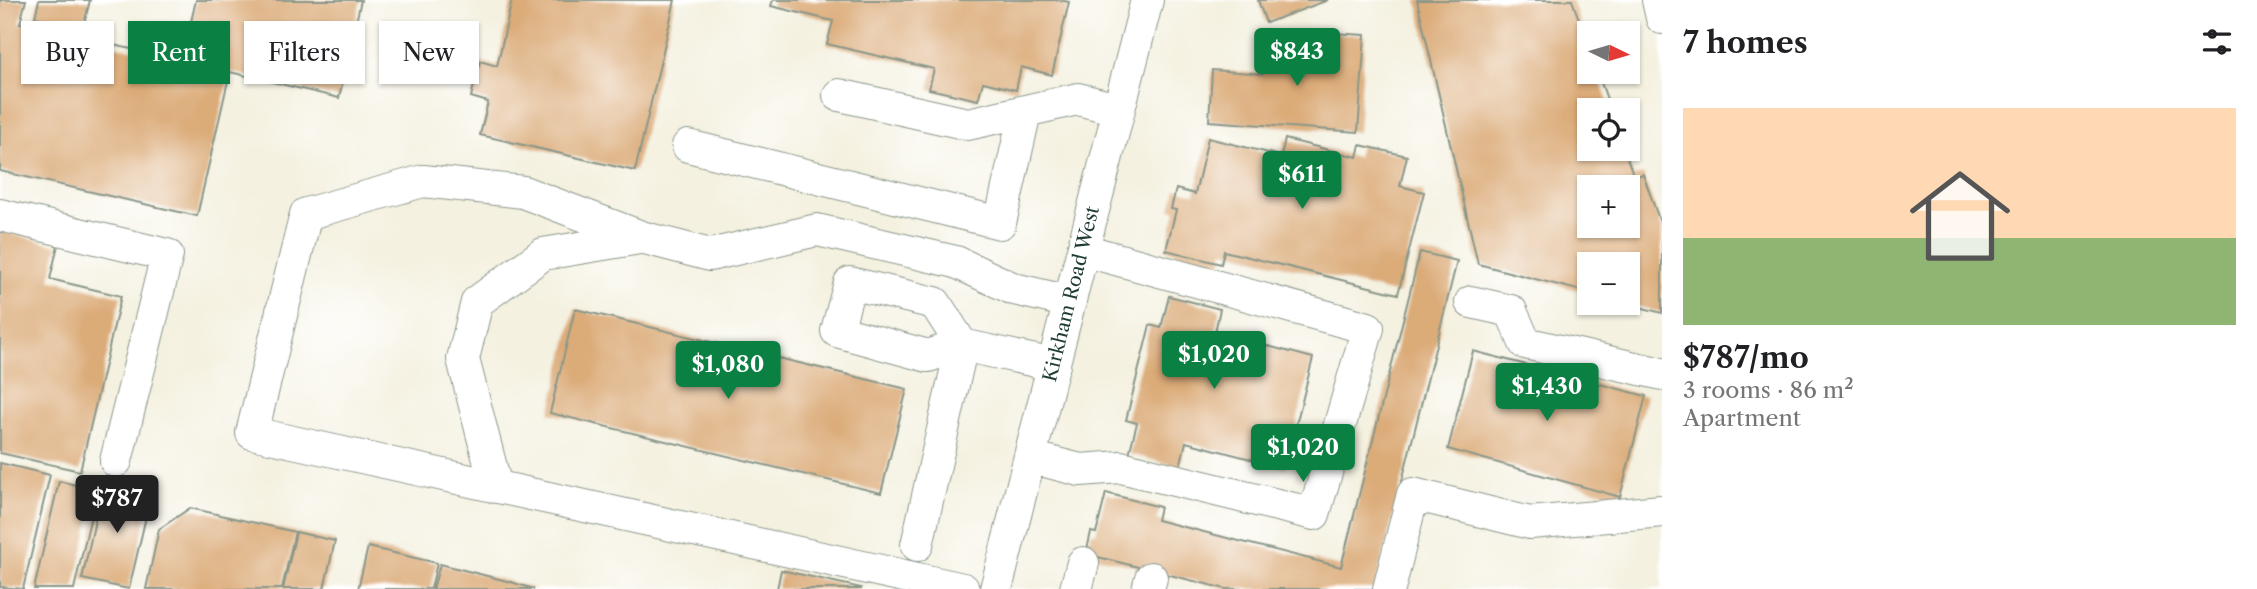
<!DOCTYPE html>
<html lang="en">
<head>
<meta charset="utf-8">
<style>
	body { margin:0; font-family:"Libre Caslon Text",serif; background:#f2f2f2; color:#202124; height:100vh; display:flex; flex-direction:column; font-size:26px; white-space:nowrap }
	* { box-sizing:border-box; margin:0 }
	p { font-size:23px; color:#757577 }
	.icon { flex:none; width:38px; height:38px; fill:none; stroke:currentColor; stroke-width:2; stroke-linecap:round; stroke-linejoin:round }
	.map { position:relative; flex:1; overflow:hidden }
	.details { display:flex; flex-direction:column; background:#fff; width:595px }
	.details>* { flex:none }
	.banner { position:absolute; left:21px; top:21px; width:665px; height:63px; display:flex; gap:14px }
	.needle { width:46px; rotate:95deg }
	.controls { position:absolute; left:1577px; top:21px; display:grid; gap:14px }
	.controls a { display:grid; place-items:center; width:63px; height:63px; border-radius:0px; background:#fff; box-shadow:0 2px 5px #0004; font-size:35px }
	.price { position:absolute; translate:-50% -60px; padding:0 16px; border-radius:7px; background:#0b8043; color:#fff; font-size:23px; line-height:46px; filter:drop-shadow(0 2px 4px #0008) }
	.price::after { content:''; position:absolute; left:50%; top:42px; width:21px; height:16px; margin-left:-10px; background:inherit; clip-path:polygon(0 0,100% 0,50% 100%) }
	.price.active { background:#222; color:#fff }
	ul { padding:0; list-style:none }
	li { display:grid; align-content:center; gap:14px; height:371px; padding:0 21px }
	li span { display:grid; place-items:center; height:217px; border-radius:0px; color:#555 }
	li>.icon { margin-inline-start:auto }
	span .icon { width:126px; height:126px; fill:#fffc; stroke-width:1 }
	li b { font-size:30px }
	h2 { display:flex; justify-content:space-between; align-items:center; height:84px; padding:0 21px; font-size:30px }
	.pill { padding:0 24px; border-radius:0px; background:#fff; box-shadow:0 2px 5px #0004; font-size:24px; line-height:63px }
	.pill.active { background:#0b8043; color:#fff }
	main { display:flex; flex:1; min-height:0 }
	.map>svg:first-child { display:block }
</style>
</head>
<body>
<main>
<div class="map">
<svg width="1662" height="589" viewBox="0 0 1662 589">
	<rect width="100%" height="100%" fill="#fff"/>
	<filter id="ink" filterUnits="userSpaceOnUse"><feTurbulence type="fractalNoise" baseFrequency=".0143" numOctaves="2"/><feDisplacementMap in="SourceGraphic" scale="14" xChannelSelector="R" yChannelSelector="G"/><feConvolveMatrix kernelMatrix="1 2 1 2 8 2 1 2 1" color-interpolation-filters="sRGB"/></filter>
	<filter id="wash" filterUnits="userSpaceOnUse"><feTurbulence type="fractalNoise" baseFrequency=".00686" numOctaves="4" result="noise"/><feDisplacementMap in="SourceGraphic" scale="28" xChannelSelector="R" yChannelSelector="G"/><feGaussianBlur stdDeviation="1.57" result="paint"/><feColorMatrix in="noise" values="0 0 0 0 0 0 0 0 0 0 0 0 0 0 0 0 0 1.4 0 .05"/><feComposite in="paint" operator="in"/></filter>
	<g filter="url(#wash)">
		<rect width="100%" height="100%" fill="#f4f1e0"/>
		<g id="blocks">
			<!-- building -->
			<path fill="#dbab78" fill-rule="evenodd" d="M0,0H26L20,23L182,61L196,0H361L339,98L230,72L197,216L0,171Z
				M39,0H90L83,28L35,17Z
				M512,0H675L635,171L480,135L488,102L471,97L480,61L497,66Z
				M773,0H1059L1069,2L1052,75L1021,67L1016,90L983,82L978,100L929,89L934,69L827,44L833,21L771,6Z
				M1258,0H1328L1266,23Z
				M1417,0H1572L1589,48V72H1597L1611,110H1589V149H1624L1634,177L1643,174L1662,228V313L1628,304V264H1589V293L1478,264ZM1589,187H1628V226H1589Z
				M1317,32L1365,35L1358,132L1209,121L1212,70L1263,74L1265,53L1315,56Z
				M1208,138L1281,156L1285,139L1357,157L1360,145L1407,156L1400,186L1424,192L1398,294L1224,251L1221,264L1166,250L1176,210L1171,209L1176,189L1195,194Z
				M0,231L58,245L50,279L121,296L80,471L0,453Z
				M1420,252L1457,261L1375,589H1226L1086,554L1091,532L1096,533L1106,493L1160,507L1157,520L1341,567Z
				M1169,296L1220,309L1215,332L1313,358L1285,468L1186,442L1180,467L1129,454L1137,423L1126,420L1150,325L1161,328Z
				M575,309L907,389L881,493L550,413Z
				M1473,351L1646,396L1620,497L1448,449Z
				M0,463L50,475L23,589L0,587Z
				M104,480L152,491L129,589L82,579Z
				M59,481L97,490L74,589H34Z
				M190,508L295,532L282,589H146L159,529Z
				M296,532L335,541L324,589H283Z
				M368,547L437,563L431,589H358Z
				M440,564L511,582L534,589H433Z
				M781,570L861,588V589H777Z"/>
		</g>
	</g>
	<g filter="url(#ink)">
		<use href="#blocks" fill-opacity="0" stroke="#8a978a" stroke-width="2"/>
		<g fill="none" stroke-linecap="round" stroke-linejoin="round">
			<!-- minor casing -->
			<g stroke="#8a978a" stroke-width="34">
				<path id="minor" d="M1658,0L1662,18
					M839,95L968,124L1078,99L1117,109
					M688,146L1000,223L1025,112
					M0,215L167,255L116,461
					M1471,302L1511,311L1525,343L1662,374
					M1030,457L1080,470L1121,467L1314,514L1368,328L1083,250
					M496,487L463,359L477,302L543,254L640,238
					M917,545L962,345L928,356L837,331L850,283L935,303L962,345L1054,365
					M963,589L252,433L306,214L423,181L523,192L641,237L710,255L817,230L956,262L1014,289L1070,302
					M996,589L1147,0
					M1076,589L1083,563
					M1148,589L1151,578
					M1389,589L1413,494L1530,523L1662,511"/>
			</g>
			<!-- minor -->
			<use href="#minor" stroke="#fff" stroke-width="32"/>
		</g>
	</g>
	<g text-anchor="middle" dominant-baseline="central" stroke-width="5" stroke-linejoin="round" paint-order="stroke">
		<!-- street labels -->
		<g font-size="19" fill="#1f3d34" stroke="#fff">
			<text transform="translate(1071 294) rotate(-76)">Kirkham Road West</text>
		</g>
	</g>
</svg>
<div class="controls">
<a><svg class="needle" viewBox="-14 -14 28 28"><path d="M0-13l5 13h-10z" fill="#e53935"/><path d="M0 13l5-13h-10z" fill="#757577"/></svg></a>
<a><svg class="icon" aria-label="locate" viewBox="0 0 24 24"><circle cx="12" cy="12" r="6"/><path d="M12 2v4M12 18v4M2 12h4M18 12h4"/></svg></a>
<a>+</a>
<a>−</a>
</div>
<b class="price" style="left:1297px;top:88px">$843</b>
<b class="price" style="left:1302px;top:211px">$611</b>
<b class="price" style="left:1214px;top:391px">$1,020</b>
<b class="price" style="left:728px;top:401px">$1,080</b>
<b class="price" style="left:1547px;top:423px">$1,430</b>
<b class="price" style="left:1303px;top:484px">$1,020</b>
<b class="price active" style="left:117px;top:535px">$787</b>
<div class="banner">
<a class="pill">Buy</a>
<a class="pill active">Rent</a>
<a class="pill">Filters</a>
<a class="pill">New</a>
</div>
</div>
<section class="details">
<h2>7 homes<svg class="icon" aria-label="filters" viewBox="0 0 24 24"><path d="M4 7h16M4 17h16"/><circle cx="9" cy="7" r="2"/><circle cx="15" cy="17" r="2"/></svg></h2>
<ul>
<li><span style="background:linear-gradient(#ffd9b3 60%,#8fb573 0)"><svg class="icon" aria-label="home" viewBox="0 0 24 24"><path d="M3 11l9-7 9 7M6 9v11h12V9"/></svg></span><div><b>$787/mo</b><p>3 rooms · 86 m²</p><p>Apartment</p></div></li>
</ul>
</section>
</main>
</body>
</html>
